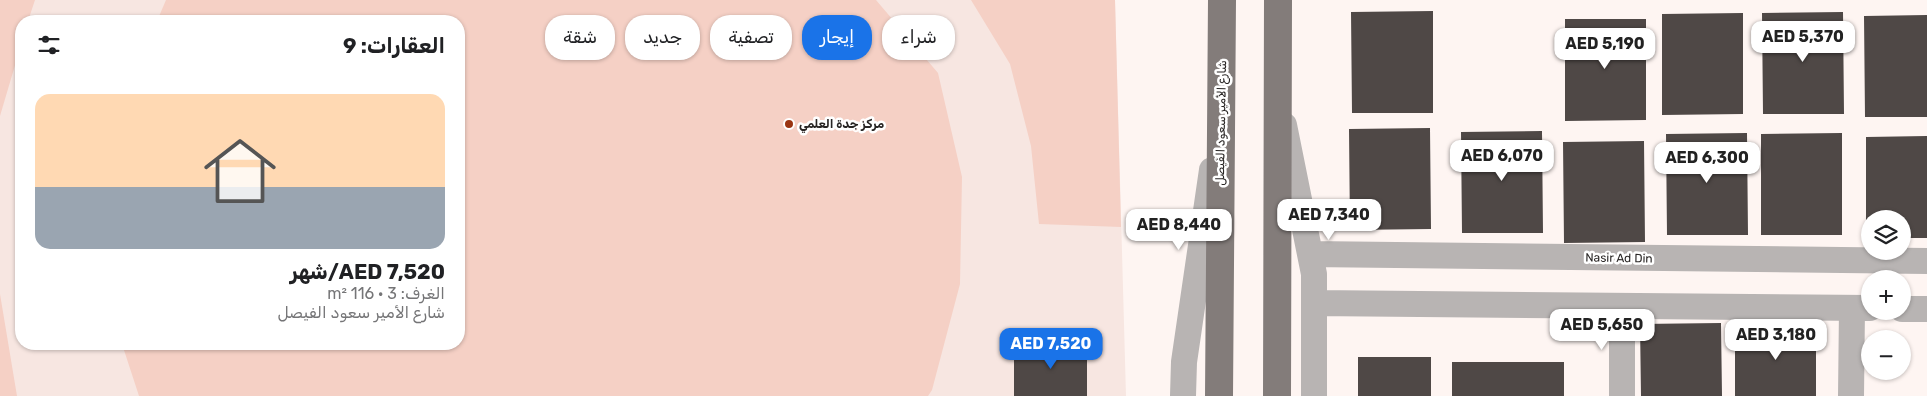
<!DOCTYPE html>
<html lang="ar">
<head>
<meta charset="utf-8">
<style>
	body { margin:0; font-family:Rubik,"Noto Sans Arabic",sans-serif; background:#f2f2f2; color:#202124; direction:rtl; height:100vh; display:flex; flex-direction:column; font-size:19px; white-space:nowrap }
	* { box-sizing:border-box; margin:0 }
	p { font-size:16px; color:#757577 }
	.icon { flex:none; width:28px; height:28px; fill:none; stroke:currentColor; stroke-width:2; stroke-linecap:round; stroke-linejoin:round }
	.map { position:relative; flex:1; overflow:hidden; direction:ltr }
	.sheet { position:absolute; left:15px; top:15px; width:450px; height:335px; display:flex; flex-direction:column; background:#fff; border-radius:20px; box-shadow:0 1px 4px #0004; direction:rtl }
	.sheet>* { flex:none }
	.guide { position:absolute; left:480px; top:15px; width:475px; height:45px; direction:rtl; display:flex; gap:10px }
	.tools { position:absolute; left:1861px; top:210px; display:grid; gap:10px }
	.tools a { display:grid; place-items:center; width:50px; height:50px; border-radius:50%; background:#fff; box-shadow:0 1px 4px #0004; font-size:25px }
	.price { position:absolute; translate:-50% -42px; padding:0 11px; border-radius:10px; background:#fff; color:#222; font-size:16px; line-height:32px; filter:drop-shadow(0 1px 2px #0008) }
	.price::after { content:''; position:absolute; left:50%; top:30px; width:15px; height:11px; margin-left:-8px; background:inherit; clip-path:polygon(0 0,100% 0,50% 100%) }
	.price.active { background:#1a73e8; color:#fff }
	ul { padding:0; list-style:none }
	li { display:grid; align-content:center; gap:10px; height:265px; padding:0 20px }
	li span { display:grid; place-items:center; height:155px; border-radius:15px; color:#555 }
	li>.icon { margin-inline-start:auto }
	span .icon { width:90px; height:90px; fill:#fffc; stroke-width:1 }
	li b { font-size:21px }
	h2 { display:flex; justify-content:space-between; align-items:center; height:60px; padding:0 20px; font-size:21px }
	.tag { padding:0 18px; border-radius:20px; background:#fff; box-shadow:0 1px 4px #0004; font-size:18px; line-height:45px }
	.tag.active { background:#1a73e8; color:#fff }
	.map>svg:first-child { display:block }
</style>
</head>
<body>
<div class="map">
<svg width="1927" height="396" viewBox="0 0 1927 396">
	<rect width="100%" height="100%" fill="#fef5f2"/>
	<!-- built -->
	<path fill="#f7e6e1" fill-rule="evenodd" d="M0,0H1115L1126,396H0ZM21,21H459V344H21Z"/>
	<!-- green -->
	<path fill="#f5d0c5" d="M0,0H35L28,21H21V45L0,116Z
		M166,0H876L938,73L962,177L960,284L932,390L928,396H139L122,344H459V21H157Z
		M971,0H1115L1121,227L1039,224L1031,146L1010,64Z
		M0,294L17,396H0Z"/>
	<!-- building -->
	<path fill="#4f4846" d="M1433,11V113H1352L1351,12Z
		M1843,12L1844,114H1763L1762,13Z
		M1743,13V114L1662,115V14Z
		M1927,15V117H1865L1864,16Z
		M1565,19H1646V120L1565,121Z
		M1430,128L1431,229L1350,230L1349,129Z
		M1542,131L1543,233H1462L1461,132Z
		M1747,133L1748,235H1667L1666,134Z
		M1842,133V235H1761V134Z
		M1927,136V238H1902V219H1870V238H1866V137Z
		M1644,141L1645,242L1564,243L1563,142Z
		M1721,323L1722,396H1641L1640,324Z
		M1816,325V396H1735V326Z
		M1087,343V396H1014V344Z
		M1358,357H1431V396H1358Z
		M1452,362H1564V396H1452Z"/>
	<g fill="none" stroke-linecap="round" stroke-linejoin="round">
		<!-- minor -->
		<path stroke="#b8b4b3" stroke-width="26" d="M1284,125L1314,274V396
			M1310,254L1927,261
			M1314,303L1870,308
			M1622,306V396
			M1902,309H1927
			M1183,396L1184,362L1212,170
			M1851,396L1852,308"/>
		<!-- major -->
		<path stroke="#837c7a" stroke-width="28" d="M1219,396L1222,0
			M1277,396L1278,0"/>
	</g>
	<!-- markers -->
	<circle fill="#9a3411" stroke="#fff" stroke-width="2" cx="789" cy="124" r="5"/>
	<g text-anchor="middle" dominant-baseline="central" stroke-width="5" stroke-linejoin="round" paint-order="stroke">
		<!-- street labels -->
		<g font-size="12" fill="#282524" stroke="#fff">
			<text transform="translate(1221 123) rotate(-89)">شارع الأمير سعود الفيصل</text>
			<text transform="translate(1619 258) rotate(1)">Nasir Ad Din</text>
		</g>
		<!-- poi labels -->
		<g font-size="12" font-weight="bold" fill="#282524" stroke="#fff" text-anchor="start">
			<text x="799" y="124">مركز جدة العلمي</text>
		</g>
	</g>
</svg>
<div class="tools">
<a><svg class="icon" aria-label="layers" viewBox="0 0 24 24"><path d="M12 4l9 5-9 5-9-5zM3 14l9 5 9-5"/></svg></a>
<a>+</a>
<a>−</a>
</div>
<b class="price" style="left:1803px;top:63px">AED 5,370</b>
<b class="price" style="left:1605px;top:70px">AED 5,190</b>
<b class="price" style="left:1502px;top:182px">AED 6,070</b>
<b class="price" style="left:1707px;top:184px">AED 6,300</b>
<b class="price" style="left:1329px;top:241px">AED 7,340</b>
<b class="price" style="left:1179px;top:251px">AED 8,440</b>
<b class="price" style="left:1602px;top:351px">AED 5,650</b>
<b class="price" style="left:1776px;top:361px">AED 3,180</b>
<b class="price active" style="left:1051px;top:370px">AED 7,520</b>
<div class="guide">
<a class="tag">شراء</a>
<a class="tag active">إيجار</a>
<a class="tag">تصفية</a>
<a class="tag">جديد</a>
<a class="tag">شقة</a>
</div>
<section class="sheet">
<h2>العقارات: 9<svg class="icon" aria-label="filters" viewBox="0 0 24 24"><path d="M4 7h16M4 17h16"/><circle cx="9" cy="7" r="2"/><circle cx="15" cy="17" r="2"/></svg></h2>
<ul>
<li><span style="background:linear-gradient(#ffd9b3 60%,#9aa5b1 0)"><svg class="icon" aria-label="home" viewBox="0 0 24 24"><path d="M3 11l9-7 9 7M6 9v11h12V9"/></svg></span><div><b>AED 7,520/شهر</b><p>الغرف: 3 · 116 m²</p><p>شارع الأمير سعود الفيصل</p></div></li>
</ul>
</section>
</div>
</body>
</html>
